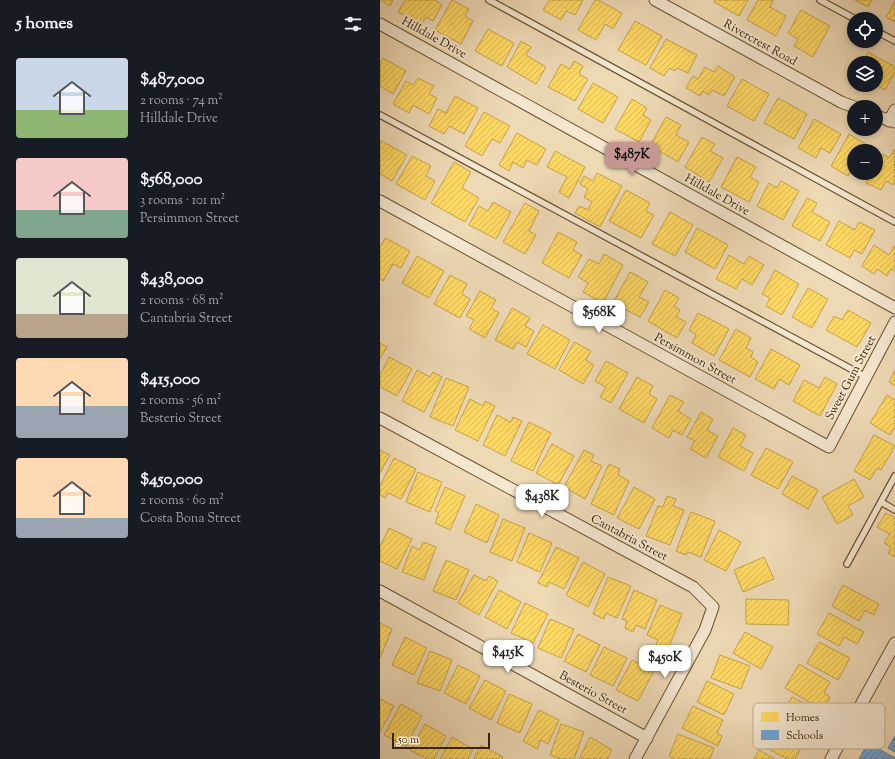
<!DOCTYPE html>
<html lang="en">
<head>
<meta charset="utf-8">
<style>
	body { margin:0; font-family:"Sorts Mill Goudy",serif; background:#242831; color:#f1f3f6; height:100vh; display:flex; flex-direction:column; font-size:15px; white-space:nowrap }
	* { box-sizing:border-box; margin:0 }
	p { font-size:13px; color:#9ea1a6 }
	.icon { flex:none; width:22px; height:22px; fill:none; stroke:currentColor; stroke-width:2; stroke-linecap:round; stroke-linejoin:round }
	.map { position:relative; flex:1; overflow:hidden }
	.details { display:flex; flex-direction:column; background:#171b24; width:380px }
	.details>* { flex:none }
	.controls { position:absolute; left:467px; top:12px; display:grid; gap:8px }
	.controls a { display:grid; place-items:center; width:36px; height:36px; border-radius:50%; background:#171b24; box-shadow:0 2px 6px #0003; font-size:20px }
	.scale { position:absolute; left:12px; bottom:10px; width:98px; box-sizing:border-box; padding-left:4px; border:2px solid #3c2502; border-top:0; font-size:11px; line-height:14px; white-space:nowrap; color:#3c2502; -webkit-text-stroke:3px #f4e6cf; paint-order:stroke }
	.price { position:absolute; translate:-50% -34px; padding:0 9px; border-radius:8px; background:#fff; color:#222; font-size:13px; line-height:26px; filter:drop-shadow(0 1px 2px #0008) }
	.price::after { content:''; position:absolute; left:50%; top:24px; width:12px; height:9px; margin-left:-6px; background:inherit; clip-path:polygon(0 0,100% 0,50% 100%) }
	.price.selected { background:#c59692; color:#111 }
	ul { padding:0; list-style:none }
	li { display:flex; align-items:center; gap:12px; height:100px; padding:0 16px }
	li span { display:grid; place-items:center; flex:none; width:112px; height:80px; border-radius:4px; color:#555 }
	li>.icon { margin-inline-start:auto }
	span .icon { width:48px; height:48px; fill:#fffc; stroke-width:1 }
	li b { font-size:17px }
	h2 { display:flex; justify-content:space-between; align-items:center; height:48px; padding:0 16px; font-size:17px }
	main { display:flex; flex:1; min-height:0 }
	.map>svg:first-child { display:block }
</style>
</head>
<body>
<main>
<section class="details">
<h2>5 homes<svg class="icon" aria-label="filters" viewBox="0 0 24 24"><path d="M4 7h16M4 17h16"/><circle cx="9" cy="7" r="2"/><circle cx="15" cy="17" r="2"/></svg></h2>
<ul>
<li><span style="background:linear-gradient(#c9d6e8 65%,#8fb573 0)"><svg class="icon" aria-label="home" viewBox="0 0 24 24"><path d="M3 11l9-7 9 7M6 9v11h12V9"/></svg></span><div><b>$487,000</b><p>2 rooms · 74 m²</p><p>Hilldale Drive</p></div></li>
<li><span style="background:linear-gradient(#f6c9c9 65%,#7fa58c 0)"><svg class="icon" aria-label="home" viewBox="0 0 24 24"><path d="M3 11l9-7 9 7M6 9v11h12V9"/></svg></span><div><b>$568,000</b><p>3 rooms · 101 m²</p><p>Persimmon Street</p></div></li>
<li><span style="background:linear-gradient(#dfe7d0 70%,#b9a48a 0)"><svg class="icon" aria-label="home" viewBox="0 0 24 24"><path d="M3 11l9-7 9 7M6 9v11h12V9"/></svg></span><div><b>$438,000</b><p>2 rooms · 68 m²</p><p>Cantabria Street</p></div></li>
<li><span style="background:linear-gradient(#ffd9b3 60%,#9aa5b1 0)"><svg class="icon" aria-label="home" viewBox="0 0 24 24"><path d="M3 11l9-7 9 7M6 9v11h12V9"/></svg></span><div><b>$415,000</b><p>2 rooms · 56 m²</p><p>Besterio Street</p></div></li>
<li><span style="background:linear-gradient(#ffd9b3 75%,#9aa5b1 0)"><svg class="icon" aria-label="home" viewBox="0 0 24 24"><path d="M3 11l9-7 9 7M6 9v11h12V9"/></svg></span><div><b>$450,000</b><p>2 rooms · 60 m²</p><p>Costa Bona Street</p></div></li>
</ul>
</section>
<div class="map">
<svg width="515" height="759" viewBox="0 0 515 759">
	<defs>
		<pattern id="homes-hatch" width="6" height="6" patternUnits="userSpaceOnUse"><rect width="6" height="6" fill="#ffd966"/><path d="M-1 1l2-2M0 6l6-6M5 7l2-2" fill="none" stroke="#dbba57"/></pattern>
		<pattern id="schools-hatch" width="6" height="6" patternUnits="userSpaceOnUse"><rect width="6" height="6" fill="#6fa8dc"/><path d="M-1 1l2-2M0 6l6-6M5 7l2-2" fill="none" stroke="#5c89b0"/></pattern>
	</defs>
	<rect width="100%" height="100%" fill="#eed9b5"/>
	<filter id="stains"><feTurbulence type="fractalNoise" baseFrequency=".005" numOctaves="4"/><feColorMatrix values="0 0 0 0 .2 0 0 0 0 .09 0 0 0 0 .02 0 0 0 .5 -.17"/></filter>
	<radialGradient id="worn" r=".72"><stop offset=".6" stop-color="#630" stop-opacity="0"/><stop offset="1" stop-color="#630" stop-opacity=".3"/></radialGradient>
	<!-- homes -->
	<path fill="url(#homes-hatch)" stroke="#c4a348" d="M0,0H13L10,6Z
		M25,0H55L62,5L53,21L46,17L41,25L18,12Z
		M72,0L89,9L85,16L93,21L81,44L55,30Z
		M169,0H203L195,15L186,11L181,20L163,10Z
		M215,0H218L242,13L233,29L225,24L216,40L198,30Z
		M335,0H368L359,16L334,2Z
		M378,0H393L390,7L406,16L396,36L367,20Z
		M475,0H492L488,7Z
		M515,1V22L506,17Z
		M421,10L450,26L433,57L414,46L418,39L408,33Z
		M255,21L282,36L266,65L238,50Z
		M108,29L134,43L122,66L95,51Z
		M286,39L317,55L308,73L297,68L295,71L289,68L284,76L270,68Z
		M141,41L151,47L146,55L166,67L156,84L127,67Z
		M488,52L515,67V72L505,90L496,85V63H482Z
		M3,58L26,71L13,94L0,86V63Z
		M194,61L203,66L199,74L208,79L195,101L168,87L181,64L190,69Z
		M338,66L355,77L344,96L332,90L329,95L323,91L320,96L306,88L313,76L318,79L325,67L334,72Z
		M38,78L54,86L49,94L57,98L49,114L33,105L29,113L13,104L26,81L33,85Z
		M362,79L389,94L374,121L347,106Z
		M213,83L238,97L223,123L198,109Z
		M75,96L98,108L84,134L69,126L64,134L49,126L58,109L66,113Z
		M398,98L427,114L414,139L384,123Z
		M252,99L267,108L263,115L271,120L259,142L235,129Z
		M104,112L130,126L120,143L112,139L102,156L85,146Z
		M286,117L301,125L296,135L309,142L298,162L270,146Z
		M434,119L461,134L450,153L441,148L436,158L418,148Z
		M137,133L166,149L157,165L147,160L143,168L133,162L129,171L119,165Z
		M469,134L494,149L493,151H474V165L468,176L451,166Z
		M322,137L335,144L330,151L343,158L329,182L305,167Z
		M0,140L27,155L12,181L0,174Z
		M514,149L515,182L513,185L506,181L501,190L486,183L492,173H496V165L502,154L509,158Z
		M175,151L205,167L189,198L179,192L187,177L167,167Z
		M32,156L51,166L46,176L55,181L45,200L16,184Z
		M357,157L376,167L370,177L379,182L369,202L341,187Z
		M74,162L91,172L82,188L99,198L85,222L51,203Z
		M217,173L242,186L220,227L195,213L199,206L208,210L212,202L204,197L208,189L200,184L204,176L213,181Z
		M401,181L419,191L403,220L377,206L389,183L397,188Z
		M246,190L270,203L266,211L274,215L261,238L229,221Z
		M427,198L437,203L432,212L450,222L440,241L412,226Z
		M113,202L131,212L116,239L89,225L99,206L108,211Z
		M145,203L159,211L149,231L156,235L145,254L123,242Z
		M290,212L313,225L295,256L272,244Z
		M459,221L475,230L479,222L495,230L482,254L474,250L470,258L446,245Z
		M317,228L348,245L335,269L305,252Z
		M178,232L197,242L193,250L202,255L189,278L162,263Z
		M5,238L30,251L21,268L13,264L3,281L0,279V247Z
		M494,245L509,255L515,245V271L511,269L507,276L497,269L494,274L482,266Z
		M224,254L243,265L223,303L203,292L208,283L198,277L209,259L219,264Z
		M349,255L364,264L369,256L384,265L372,285L362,279L356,289L336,279Z
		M37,256L64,271L49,298L22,283Z
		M395,270L419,284L402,315L386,306L390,298L382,294Z
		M250,272L268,282L259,297L269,302L260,317L233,303Z
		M70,275L87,284L82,294L90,299L80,318L54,304Z
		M428,288L448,299L432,328L412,317Z
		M285,290L299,298L294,306L300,310L296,317L306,322L297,338L268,321Z
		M100,291L116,300L111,308L119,313L105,338L89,329L94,320L86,316Z
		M132,308L150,318L145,326L154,331L146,347L137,342L133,349L115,340Z
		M468,310L491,323L477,347L446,330L454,316L462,320Z
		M318,313L349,329L334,356L312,343L316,335L309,330Z
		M163,325L190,340L175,369L147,354Z
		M356,329L371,338L366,348L373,352L371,357L378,362L370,377L339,360Z
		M194,342L211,351L206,360L214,365L203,384L179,370Z
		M0,343L7,347L0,359Z
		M391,349L420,365L409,385L399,379L394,389L375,379Z
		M9,357L32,369L17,396L0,387V375Z
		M226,361L248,373L231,403L220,397L226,387L215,381Z
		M37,370L50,377L53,372L62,377L44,412L22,401Z
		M515,370V386L509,382Z
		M257,377L273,386L269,394L277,399L264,423L239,409Z
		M445,377L457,384L440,416L413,401L424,380L439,388Z
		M66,378L89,387L73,426L50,417Z
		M290,395L304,402L298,411L311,419L302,435L293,430L289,438L272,428Z
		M507,395L515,400V427L510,435L490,423Z
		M90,399L103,406L105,401L115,406L98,441L75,430Z
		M321,412L333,419L327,430L338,436L326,458L310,449L315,441L307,437Z
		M117,415L131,422L133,417L142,421L125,456L103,445Z
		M149,422L171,433L153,471L131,461Z
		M353,428L366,435L360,446L373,453L364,471L338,457Z
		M494,435L515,446L501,470L497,468L490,480L474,471Z
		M172,444L194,456L178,485L156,473Z
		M386,448L413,462L398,489L371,475Z
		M0,450L10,455L0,473Z
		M204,450L214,455L211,461L222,466L205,499L184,487Z
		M14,458L36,469L21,499L8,493L5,498L0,495V486Z
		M229,464L240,469L238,475L249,481L234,515L211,504Z
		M38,472L62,482L50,512L26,502Z
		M412,476L438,490L428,509L402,494Z
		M474,479L484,497L468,506L473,515L457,524L442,497Z
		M65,487L85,496L70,530L55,523L59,513L55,511Z
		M254,487L275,499L259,529L237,518Z
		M287,496L296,499L293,506L304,510L290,545L266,536L278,506L283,507Z
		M96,504L119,515L107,543L84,532Z
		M311,512L335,521L321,557L308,552L306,555L296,551Z
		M506,513L515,518V557L508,553L511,547L504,543L510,534L497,527Z
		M123,519L145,528L132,561L110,552Z
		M9,528L32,539L17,569L0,561V547Z
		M339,530L361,542L346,571L324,560Z
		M149,533L172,543L160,572L137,562Z
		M43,542L56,547L44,580L22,572L32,546L40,550Z
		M176,547L199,558L184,589L169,582L167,587L158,583Z
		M384,557L394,579L363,592L354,570Z
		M66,560L89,570L76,600L53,591Z
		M203,562L225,574L208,607L186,595Z
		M94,575L106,581L109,576L118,581L99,615L78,603Z
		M228,577L251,586L237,618L226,613L224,619L213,614Z
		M463,585L499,604L494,615L485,610L479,621L452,606Z
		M119,590L141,602L127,629L105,617Z
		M254,590L277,600L265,629L256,625L253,632L245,628L247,621L242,619Z
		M366,599L409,600L408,625L366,624Z
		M145,603L168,614L153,643L131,633Z
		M280,605L302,614L287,652L275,647L278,640L267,635Z
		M449,613L484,632L477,644L464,637L459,646L437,634Z
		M170,619L194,629L181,658L158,648Z
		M0,623L12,629L0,658Z
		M365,632L393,647L381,669L353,653Z
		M198,634L220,645L206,672L184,661Z
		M25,637L47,648L34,675L12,665Z
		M439,642L470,658L458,680L427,663Z
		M224,647L247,658L233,686L210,675Z
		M50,651L72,660L60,691L37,683Z
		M340,655L370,666L361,689L331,678Z
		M252,660L274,671L258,701L236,690Z
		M419,664L450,682L444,693L450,697L443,710L405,688Z
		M78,665L100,676L86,704L64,693Z
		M105,680L126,691L111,720L89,708Z
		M327,681L354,694L344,715L317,702Z
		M129,694L152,704L140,733L117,723Z
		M412,697L440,712L428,735L400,719Z
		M0,699L14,706L0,732Z
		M21,704L42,716L26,746L4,735Z
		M313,706L343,720L337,733L342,736L338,746L302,728Z
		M159,710L179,720L168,744L161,740L157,749L143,741Z
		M45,724L66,736L54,759H47L30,750Z
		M181,724L204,732L194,759H181L170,755Z
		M394,724L425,740L415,759H407L390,750L394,742L386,738Z
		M298,734L334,748L330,759H295L289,756Z
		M72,737L93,749L88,759H60Z
		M210,737L232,750L227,759H199Z
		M101,745L123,757L121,759H94Z
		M379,750L395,759H374Z"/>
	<!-- schools -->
	<path fill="url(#schools-hatch)" stroke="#60819b" d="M515,736V752L508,748Z
		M488,743L515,758V759H479Z"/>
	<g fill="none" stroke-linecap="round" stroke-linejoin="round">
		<!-- service casing -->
		<g stroke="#68522f" stroke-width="8">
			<path id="service" d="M109,0L515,222
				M440,0L475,19
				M496,31L515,41
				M0,115L486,377
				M501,502L515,510
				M467,564L515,476"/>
		</g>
		<!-- minor casing -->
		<g stroke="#68522f" stroke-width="13">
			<path id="minor" d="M275,0L461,102L474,107
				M0,24L515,308
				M496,116L515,122
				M509,121L515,110
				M0,201L449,447L515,322
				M0,418L313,587L333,607L325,630L255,759
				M0,591L267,738
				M451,759L515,643"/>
		</g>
		<!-- service -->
		<use href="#service" stroke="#f4e6cf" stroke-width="5.5"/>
		<!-- minor -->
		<use href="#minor" stroke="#f4e6cf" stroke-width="11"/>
	</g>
	<g text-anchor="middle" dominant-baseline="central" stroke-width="4" stroke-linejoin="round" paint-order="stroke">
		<!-- street labels -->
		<g font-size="12" fill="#3c2502" stroke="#f4e6cf">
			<text transform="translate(54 38) rotate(29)">Hilldale Drive</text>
			<text transform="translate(380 43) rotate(29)">Rivercrest Road</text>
			<text transform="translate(337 195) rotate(29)">Hilldale Drive</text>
			<text transform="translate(315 359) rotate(29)">Persimmon Street</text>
			<text transform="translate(471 378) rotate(-62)">Sweet Gum Street</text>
			<text transform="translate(249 538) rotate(28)">Cantabria Street</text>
			<text transform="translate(213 693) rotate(29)">Besterio Street</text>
		</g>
	</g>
	<!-- legend -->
	<rect x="373" y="703" width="132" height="46" rx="6" fill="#f4e6cf" stroke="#bdac92" stroke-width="1"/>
	<rect x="381" y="712" width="18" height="10" fill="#ffd966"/>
	<rect x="381" y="730" width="18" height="10" fill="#6fa8dc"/>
	<g font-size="11" fill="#3c2502">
		<text x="406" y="721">Homes</text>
		<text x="406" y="739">Schools</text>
	</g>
	<rect width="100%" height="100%" filter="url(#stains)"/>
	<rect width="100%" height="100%" fill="url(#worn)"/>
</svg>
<div class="controls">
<a><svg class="icon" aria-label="locate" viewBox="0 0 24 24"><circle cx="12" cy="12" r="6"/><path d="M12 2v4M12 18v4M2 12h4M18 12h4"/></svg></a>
<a><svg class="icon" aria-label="layers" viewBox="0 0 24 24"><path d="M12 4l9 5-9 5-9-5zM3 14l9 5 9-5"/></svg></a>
<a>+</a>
<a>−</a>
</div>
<div class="scale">50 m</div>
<b class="price selected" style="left:252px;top:176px">$487K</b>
<b class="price" style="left:219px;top:334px">$568K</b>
<b class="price" style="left:162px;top:518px">$438K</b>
<b class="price" style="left:128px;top:674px">$415K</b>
<b class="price" style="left:285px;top:679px">$450K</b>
</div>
</main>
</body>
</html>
